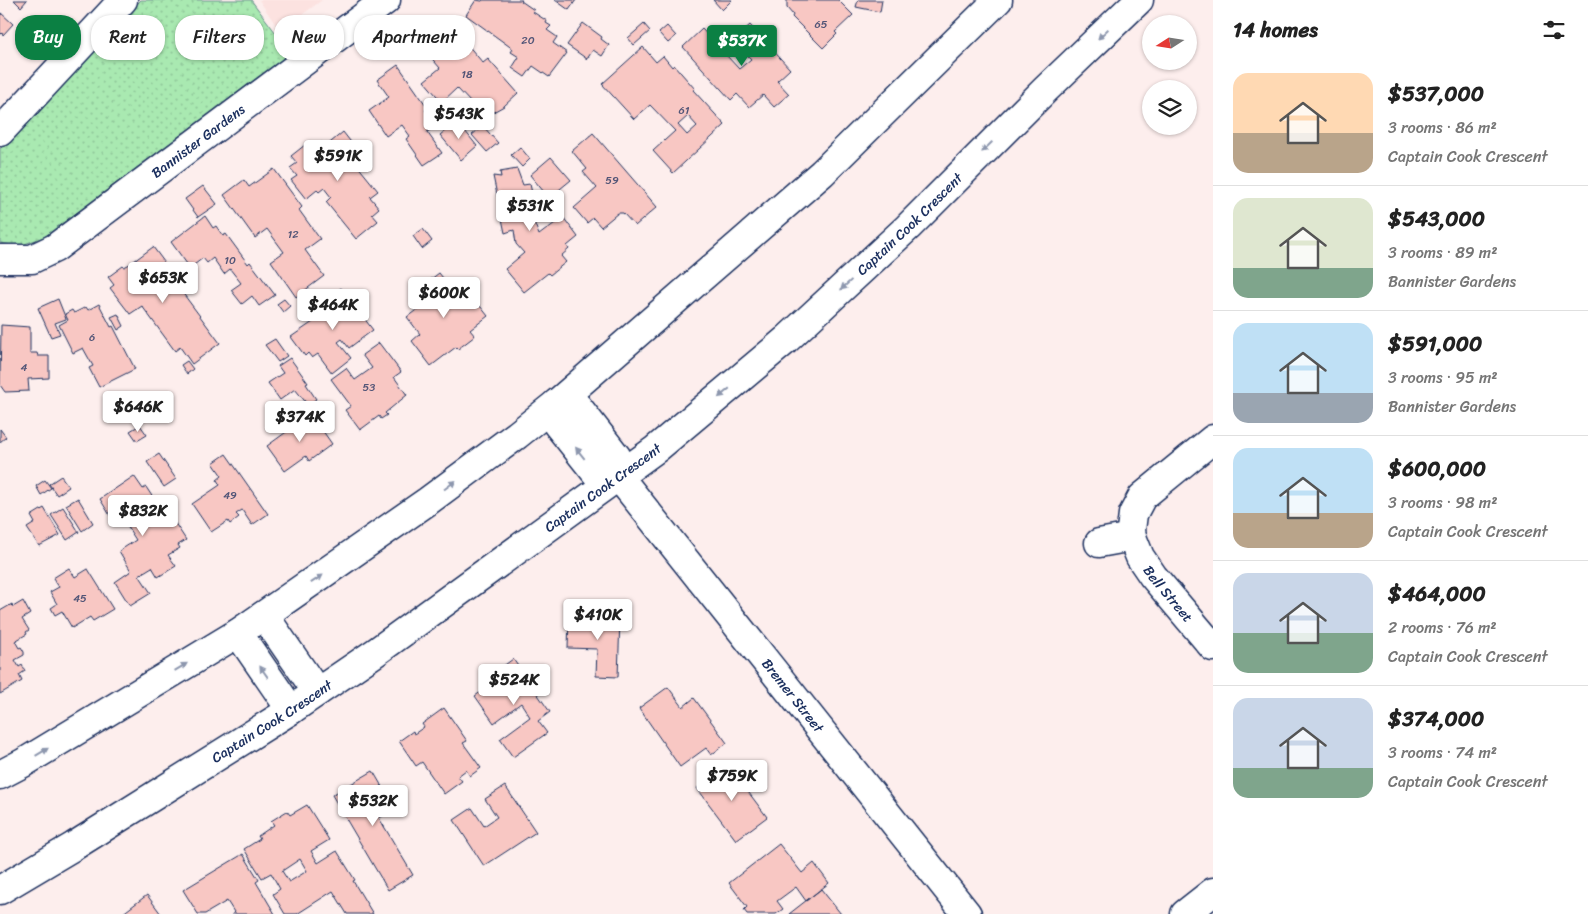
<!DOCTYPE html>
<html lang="en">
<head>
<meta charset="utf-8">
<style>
	body { margin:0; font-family:Sriracha,sans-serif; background:#f2f2f2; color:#222; height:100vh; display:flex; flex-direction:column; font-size:19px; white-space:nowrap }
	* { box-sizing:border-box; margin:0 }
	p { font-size:16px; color:#767676 }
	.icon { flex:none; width:28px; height:28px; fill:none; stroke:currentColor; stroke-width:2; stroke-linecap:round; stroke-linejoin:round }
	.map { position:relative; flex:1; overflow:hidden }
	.sheet { display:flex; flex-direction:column; background:#fff; width:375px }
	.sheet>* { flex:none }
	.banner { position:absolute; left:15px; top:15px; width:475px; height:45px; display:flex; gap:10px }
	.needle { width:32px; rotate:258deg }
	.fabs { position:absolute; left:1142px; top:15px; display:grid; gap:10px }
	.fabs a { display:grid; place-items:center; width:55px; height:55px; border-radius:50%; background:#fff; box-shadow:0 1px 4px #0004; font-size:25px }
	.price { position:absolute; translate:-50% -42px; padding:0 11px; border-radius:5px; background:#fff; color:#222; font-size:16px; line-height:32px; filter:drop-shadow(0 1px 2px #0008) }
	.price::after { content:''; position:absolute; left:50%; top:30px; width:15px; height:11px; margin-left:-8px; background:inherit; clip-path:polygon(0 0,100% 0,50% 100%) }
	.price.on { background:#0b8043; color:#fff }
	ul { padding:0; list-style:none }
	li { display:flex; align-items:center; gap:15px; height:125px; padding:0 20px }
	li+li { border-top:1px solid #e0e0e0 }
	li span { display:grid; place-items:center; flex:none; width:140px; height:100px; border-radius:15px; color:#555 }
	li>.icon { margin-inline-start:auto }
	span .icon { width:60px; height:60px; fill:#fffc; stroke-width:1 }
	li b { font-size:21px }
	h2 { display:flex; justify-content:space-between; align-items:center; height:60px; padding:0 20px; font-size:21px }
	.chip { padding:0 18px; border-radius:20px; background:#fff; box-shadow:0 1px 4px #0004; font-size:18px; line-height:45px }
	.chip.on { background:#0b8043; color:#fff }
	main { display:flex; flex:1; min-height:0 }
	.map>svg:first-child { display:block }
</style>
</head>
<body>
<main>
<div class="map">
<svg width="1213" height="914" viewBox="0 0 1213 914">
	<defs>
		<pattern id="park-dots" width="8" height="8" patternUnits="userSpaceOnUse" patternTransform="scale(1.25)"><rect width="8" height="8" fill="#a9e9b1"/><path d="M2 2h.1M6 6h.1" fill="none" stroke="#91c89b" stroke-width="1.8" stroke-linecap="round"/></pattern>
	</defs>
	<rect width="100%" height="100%" fill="#fdeeed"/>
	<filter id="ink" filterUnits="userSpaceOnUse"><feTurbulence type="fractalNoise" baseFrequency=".02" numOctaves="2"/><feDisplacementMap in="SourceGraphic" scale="10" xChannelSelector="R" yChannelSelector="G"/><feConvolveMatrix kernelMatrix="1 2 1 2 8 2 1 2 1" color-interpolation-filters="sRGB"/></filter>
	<g filter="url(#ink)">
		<!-- built -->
		<path fill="#fce2e0" d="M259,0H322L280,31Z"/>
		<!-- park -->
		<path fill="url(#park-dots)" stroke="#628c88" d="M141,0H251L291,53L44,237L19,246L0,243V149Z"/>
		<!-- building -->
		<path fill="#f8c7c3" stroke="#1b2f5e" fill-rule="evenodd" d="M14,0H27L21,7Z
			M476,0L482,1L483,0H522L521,1L534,10L533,12L547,21L546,23L551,26L547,30L557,37L553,43L567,53L549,77L533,66L525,77L512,68L519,57L511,52L513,49L466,15Z
			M555,0H576L569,10Z
			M713,0H732L722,10Z
			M787,0H838L853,15L835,32L837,34L823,48L792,17L793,15L787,8Z
			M858,0H882L880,12L856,7Z
			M0,12L13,24L3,35L2,33L0,35Z
			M449,23L483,63L488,59L518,93L504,106L495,111L486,119L457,88L442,102L424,81L440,68L422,47L431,37L429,35L438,27L440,29Z
			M583,23L602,37L601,39L609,45L602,56L593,50L587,59L567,45Z
			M644,24L650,31L634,45L628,38Z
			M750,25L790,69L777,81L789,94L774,107L763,95L749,107L737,94L731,100L683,47L702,29L739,69L751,59L733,40Z
			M667,26L676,36L668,43L659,33Z
			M643,47L656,62L663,56L672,67L674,65L695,89L693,90L725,125L673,173L653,151L675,131L650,105L634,119L602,84ZM688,116L697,126L687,135L678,125Z
			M398,65L428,108L425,110L436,126L427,132L442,153L424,165L406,139L410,136L402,125L386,136L369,111L389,97L377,80Z
			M457,121L477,146L461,160L440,135Z
			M483,126L498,143L487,152L472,135Z
			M343,132L364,159L357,165L378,191L370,197L379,208L372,214L378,221L356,239L326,202L331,197L324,188L319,192L317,190L306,199L291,180L297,176L290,168L297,163L291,156L310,141L315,147L322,142L325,147Z
			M593,133L657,207L635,226L623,213H618L601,227L593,218L587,223L574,208L597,188L583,172L587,169L572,151Z
			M520,147L530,159L522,167L511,155Z
			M551,157L571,180L549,198L530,175Z
			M274,169L302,207L299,210L320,239L305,250L324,276L296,297L271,261L284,252L267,229L255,238L224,195L244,180L249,187Z
			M517,169L523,185L530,184L538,221L534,222L539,235L563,217L578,237L567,246L569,249L561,256L566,262L550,275L548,273L524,292L505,269L524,253L516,244L514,230L505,233L493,176L501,177L500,172Z
			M203,186L217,204L198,217L185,199Z
			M205,216L213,228L216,226L223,236L226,234L248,264L250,262L275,295L259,306L252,296L242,304L231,290L241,283L230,269L224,274L213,258L207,263L203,258L190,268L171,242Z
			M423,229L432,241L422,249L413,236Z
			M153,247L176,278L173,280L220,343L192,364L180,347L175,351L142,306L130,314L110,288L114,285L108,277L123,266L124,267L130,264Z
			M439,273L460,299L469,292L488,316L470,330L475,336L458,349L456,347L431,366L412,341L420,334L407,317L423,305L413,293Z
			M341,288L373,330L349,348L342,339L338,342L351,358L332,373L318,354L312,358L308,353L305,356L291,337L326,313L320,305Z
			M58,299L66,319L55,323L60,334L51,337L38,308Z
			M284,299L290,306L283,312L277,304Z
			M99,304L111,327L113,326L135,369L99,387L89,368L93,366L83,348L73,353L59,325L68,320L65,314L72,310L74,313L86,307L88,310Z
			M118,314L124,326L118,330L111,317Z
			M1,325L30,327V353H37L38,356H49V378L28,379L29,391L5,392L0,385Z
			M275,339L287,356L278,362L265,345Z
			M379,343L401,372L394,377L407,395L385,413L387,415L381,419L379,416L360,430L345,410L351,406L331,379L346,368L355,380L372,368L362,355Z
			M290,358L308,383L306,384L316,399L308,405L295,389L280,400L268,383L283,373L278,366Z
			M187,361L193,369L187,374L181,365Z
			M311,414L332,444L309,461L306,456L285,471L267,446Z
			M140,425L147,435L137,441L130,431Z
			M0,429L6,437L0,442Z
			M159,454L176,479L164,487L147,462Z
			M226,454L268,514L252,525L242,510L236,514L239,517L230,524L228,521L211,532L192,504L220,485L217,480L222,476L213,463Z
			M61,476L69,487L57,495L49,484Z
			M134,476L143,489L146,487L165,516L169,514L186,540L178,545L180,548L168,555L176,566L158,577L152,567L139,575L151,593L130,606L115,582L131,571L119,551L136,540L118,512L111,517L100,499Z
			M45,480L51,488L41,495L36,486Z
			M78,498L93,523L82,531L66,505Z
			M63,507L79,532L67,540L51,515Z
			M44,508L60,535L39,546L27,528L35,523L31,516Z
			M69,568L75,577L88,569L113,609L93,621L90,617L72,628L62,611L55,615L51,608L57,604L50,592L59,587L53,578Z
			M23,601L30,614L22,619L29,630L26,632L27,634L15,641L19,648L21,647L24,652V655L15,660L19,667L22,665L25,671L19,675L22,681L0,694V611L12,604L13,607Z
			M569,616L620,619L618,677L596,676L597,649L568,648Z
			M513,659L550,712L538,721L547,733L513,757L500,739L530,717L521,703L494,723L475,696L494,683L487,674L496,667L498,670Z
			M668,687L683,707L694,698L727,743L711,755L706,748L680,767L639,708Z
			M444,708L467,741L463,743L481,768L470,776L466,770L458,776L462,781L444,794L422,762L416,766L399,741L413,731L414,734L424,727L422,724Z
			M728,765L767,817L736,840L697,788Z
			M373,771L395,809L379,818L413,875L388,890L332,795Z
			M505,786L536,832L484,866L454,820L472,808L484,826L497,817L485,799Z
			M307,805L329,840L311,851L318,863L337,851L355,880L353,881L373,914H347L333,891L297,914H285L273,894L280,889L271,873L262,878L244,849L260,839L258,836L274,825L271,821L287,811L290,815ZM300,859L307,871L289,882L282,871Z
			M779,844L802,873L814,863L829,883L806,901L796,887L777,901L783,909L776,914H747L744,910L747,907L729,883Z
			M243,854L259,880L256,882L275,914H232L234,912L227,901L205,914H198L183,890Z
			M821,889L841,914H789Z
			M147,895L161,914H122Z"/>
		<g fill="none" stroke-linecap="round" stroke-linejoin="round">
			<!-- minor casing -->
			<g stroke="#1b2f5e" stroke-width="31">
				<g id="minor">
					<path d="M0,132L123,0"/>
					<path id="s1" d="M0,259H32L55,248L386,0"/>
					<path id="s2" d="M1213,439L1142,497L1133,514L1131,530L1132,537L1140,557L1153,576L1213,647"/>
					<path id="s3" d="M619,477L596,473L557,424V403L578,407L617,457L619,477L967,914"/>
					<path d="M1099,543L1132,537"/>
					<path d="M1185,914L1213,892"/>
				</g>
			</g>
			<!-- major casing -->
			<g stroke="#1b2f5e" stroke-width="31">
				<g id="major">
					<path d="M264,615L317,692"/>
					<path d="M238,633L291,710"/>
					<path d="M0,775L23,763L238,633L428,501L517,435L557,403L822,173L998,0"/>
					<path id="s4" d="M0,890L74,846L291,710L376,652L656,449L786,340L908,227L1045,90L1139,0"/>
				</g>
			</g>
			<!-- minor -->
			<use href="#minor" stroke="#fff" stroke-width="28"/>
			<!-- major -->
			<use href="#major" stroke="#fff" stroke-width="28"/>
		</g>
		<!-- one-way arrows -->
		<defs><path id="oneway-solid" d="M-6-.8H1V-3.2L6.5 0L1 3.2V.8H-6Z" transform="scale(1.25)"/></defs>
		<g fill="#8d97ae">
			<use href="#oneway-solid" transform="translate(1103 34) rotate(136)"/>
			<use href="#oneway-solid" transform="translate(987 147) rotate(135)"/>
			<use href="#oneway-solid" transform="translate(846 285) rotate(137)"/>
			<use href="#oneway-solid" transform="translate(724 393) rotate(140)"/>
			<use href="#oneway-solid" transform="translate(580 453) rotate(-128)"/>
			<use href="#oneway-solid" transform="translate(450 485) rotate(-37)"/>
			<use href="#oneway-solid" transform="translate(317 579) rotate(-34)"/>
			<use href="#oneway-solid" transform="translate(181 667) rotate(-31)"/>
			<use href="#oneway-solid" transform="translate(264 672) rotate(-125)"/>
			<use href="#oneway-solid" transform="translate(42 752) rotate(-31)"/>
		</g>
	</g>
	<g text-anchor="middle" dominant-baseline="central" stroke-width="5" stroke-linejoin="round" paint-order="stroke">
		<!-- number labels -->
		<g font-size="11" fill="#525577">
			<text x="821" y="24">65</text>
			<text x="528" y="40">20</text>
			<text x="467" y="74">18</text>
			<text x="684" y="110">61</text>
			<text x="612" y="180">59</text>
			<text x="293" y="234">12</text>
			<text x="230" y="260">10</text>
			<text x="92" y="337">6</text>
			<text x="24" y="367">4</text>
			<text x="369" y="387">53</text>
			<text x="230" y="495">49</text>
			<text x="80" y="598">45</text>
		</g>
		<!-- street labels -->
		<g font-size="14" fill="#1b2f5e" stroke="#fff">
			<text stroke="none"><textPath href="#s1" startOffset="236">Bannister Gardens</textPath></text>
			<text stroke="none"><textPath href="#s4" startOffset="1130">Captain Cook Crescent</textPath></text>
			<text stroke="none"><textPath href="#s4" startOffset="725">Captain Cook Crescent</textPath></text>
			<text stroke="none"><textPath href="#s2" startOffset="202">Bell Street</textPath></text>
			<text stroke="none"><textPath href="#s3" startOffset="491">Bremer Street</textPath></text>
			<text stroke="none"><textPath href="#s4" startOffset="320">Captain Cook Crescent</textPath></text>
		</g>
	</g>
</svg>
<div class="fabs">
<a><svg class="needle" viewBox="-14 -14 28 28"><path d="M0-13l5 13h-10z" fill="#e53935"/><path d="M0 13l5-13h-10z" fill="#767676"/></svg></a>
<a><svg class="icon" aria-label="layers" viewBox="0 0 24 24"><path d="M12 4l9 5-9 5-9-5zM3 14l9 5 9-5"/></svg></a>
</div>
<b class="price on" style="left:742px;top:67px">$537K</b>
<b class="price" style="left:459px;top:140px">$543K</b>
<b class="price" style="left:338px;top:182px">$591K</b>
<b class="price" style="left:530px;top:232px">$531K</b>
<b class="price" style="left:163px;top:304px">$653K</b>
<b class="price" style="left:444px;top:319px">$600K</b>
<b class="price" style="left:333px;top:331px">$464K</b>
<b class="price" style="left:138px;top:433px">$646K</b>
<b class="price" style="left:300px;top:443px">$374K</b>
<b class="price" style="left:143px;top:537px">$832K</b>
<b class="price" style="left:598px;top:641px">$410K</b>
<b class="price" style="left:514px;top:706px">$524K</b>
<b class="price" style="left:732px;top:802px">$759K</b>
<b class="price" style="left:373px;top:827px">$532K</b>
<div class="banner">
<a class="chip on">Buy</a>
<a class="chip">Rent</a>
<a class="chip">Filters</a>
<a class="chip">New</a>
<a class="chip">Apartment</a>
</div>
</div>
<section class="sheet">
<h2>14 homes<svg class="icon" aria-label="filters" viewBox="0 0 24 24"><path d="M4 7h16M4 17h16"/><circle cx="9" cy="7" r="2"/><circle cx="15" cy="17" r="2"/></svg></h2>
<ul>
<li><span style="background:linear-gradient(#ffd9b3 60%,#b9a48a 0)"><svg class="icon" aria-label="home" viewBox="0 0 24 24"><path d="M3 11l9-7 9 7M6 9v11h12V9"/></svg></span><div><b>$537,000</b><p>3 rooms · 86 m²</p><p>Captain Cook Crescent</p></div></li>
<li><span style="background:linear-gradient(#dfe7d0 70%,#7fa58c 0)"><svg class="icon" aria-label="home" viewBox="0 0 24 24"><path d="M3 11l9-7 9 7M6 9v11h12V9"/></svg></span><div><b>$543,000</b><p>3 rooms · 89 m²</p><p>Bannister Gardens</p></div></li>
<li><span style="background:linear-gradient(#bfe0f5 70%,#9aa5b1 0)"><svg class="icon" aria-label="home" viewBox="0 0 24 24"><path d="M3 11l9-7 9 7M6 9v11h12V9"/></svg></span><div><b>$591,000</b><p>3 rooms · 95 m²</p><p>Bannister Gardens</p></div></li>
<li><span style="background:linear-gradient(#bfe0f5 65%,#b9a48a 0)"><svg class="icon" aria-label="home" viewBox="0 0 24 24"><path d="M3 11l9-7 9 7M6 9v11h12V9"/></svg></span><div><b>$600,000</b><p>3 rooms · 98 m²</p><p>Captain Cook Crescent</p></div></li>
<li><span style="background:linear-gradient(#c9d6e8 60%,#7fa58c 0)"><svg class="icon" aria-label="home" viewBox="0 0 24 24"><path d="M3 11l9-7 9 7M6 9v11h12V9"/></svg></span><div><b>$464,000</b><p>2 rooms · 76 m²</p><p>Captain Cook Crescent</p></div></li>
<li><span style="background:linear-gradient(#c9d6e8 70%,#7fa58c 0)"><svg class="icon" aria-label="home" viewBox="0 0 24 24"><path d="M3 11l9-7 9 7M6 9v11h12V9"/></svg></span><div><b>$374,000</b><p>3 rooms · 74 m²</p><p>Captain Cook Crescent</p></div></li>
</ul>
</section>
</main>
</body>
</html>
